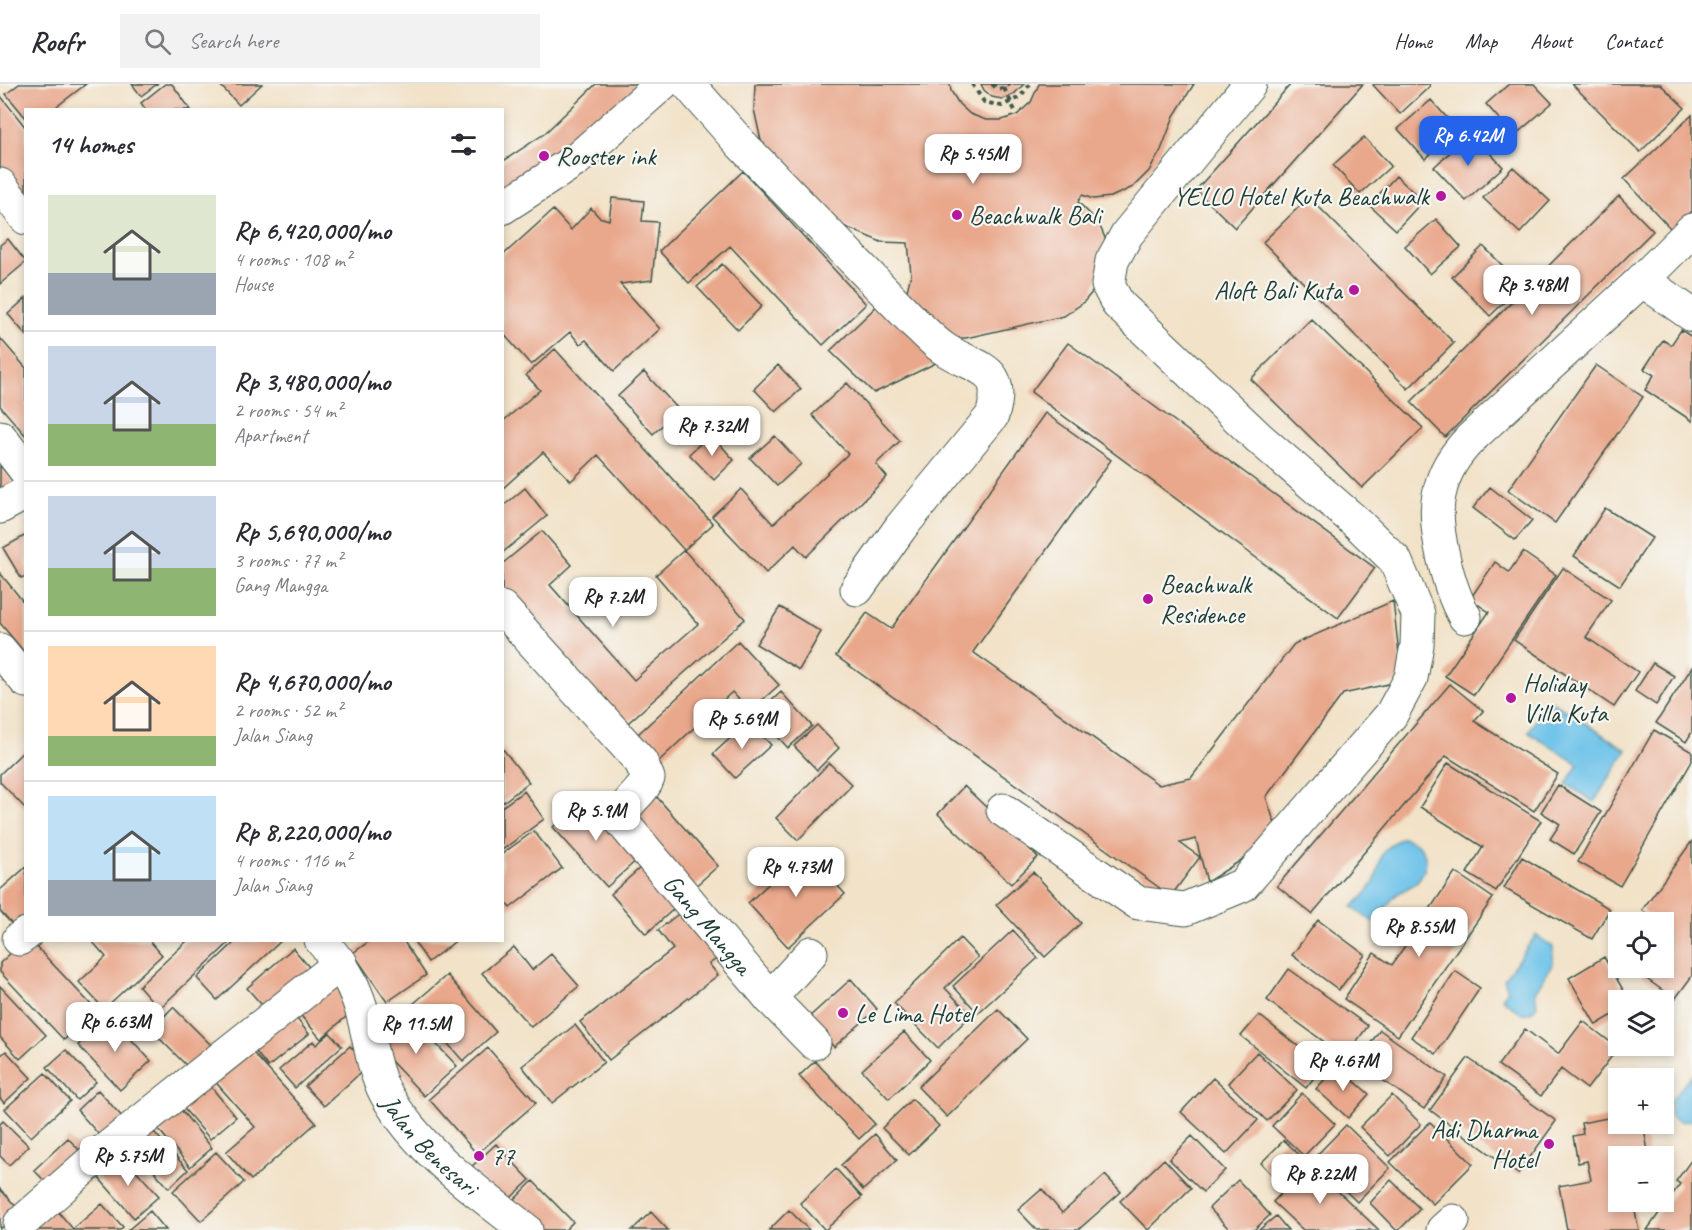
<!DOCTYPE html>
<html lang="en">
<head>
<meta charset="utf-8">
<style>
	body { margin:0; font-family:Caveat,sans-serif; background:#f2f2f3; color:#2b2b33; height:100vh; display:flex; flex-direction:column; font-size:22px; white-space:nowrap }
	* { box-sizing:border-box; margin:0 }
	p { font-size:20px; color:#7c7c81 }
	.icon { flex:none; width:33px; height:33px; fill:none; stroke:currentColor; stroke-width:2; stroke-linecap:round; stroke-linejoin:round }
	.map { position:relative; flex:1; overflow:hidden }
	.details { position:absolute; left:24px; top:24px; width:480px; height:834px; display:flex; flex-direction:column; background:#fff; border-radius:0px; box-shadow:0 3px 9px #0003 }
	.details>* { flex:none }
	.tools { position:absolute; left:1608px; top:828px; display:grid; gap:12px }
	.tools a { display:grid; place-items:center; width:66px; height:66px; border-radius:0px; background:#fff; box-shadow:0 3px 9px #0003; font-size:30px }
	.price { position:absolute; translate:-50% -51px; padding:0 14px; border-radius:12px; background:#fff; color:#222; font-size:20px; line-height:39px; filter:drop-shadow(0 2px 3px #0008) }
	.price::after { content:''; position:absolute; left:50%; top:36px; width:18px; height:14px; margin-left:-9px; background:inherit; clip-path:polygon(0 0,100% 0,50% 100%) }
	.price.active { background:#2563eb; color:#fff }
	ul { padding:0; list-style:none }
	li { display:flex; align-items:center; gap:18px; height:150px; padding:0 24px }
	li+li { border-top:2px solid #e1e1e2 }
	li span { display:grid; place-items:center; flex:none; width:168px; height:120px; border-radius:0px; color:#555 }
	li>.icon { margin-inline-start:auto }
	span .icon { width:72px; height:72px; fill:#fffc; stroke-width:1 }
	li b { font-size:26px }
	h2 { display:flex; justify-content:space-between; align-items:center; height:72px; padding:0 24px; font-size:26px }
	header { display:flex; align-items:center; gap:36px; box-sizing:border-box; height:84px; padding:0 30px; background:#fff; border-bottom:2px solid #e1e1e2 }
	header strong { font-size:28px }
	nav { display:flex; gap:33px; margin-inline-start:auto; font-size:21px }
	.search { width:420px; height:54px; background:#f2f2f3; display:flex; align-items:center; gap:15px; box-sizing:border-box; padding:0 21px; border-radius:0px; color:#7c7c81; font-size:22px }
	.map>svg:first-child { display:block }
</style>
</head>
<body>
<header>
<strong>Roofr</strong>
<div class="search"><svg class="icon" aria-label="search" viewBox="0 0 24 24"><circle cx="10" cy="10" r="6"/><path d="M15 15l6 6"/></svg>Search here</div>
<nav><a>Home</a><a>Map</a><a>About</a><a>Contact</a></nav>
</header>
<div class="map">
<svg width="1692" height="1146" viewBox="0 0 1692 1146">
	<rect width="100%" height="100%" fill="#f6f6f2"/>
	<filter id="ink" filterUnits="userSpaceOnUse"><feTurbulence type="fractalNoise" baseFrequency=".0167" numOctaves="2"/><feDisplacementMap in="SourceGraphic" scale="12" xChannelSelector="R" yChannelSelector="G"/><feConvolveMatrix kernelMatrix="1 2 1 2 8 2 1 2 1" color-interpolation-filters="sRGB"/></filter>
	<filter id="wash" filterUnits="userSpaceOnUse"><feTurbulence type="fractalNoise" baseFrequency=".008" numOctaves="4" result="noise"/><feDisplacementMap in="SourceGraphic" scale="24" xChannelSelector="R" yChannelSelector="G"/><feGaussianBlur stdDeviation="1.35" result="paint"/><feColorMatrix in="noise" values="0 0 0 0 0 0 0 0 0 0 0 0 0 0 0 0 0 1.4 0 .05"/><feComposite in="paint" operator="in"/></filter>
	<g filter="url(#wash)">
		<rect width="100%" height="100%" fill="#f2e2c8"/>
		<!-- water -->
		<path fill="#6dc2e9" stroke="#46808e" stroke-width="1.5" d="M1549,616L1627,666L1594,718L1566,700L1578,680L1528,648Z
			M1403,754C1425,759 1433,778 1418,796C1412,804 1401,806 1395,812C1387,820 1382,830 1376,840L1352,823C1360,816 1369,808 1374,798C1384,775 1374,767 1403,754Z
			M1536,851L1553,863V879L1535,908L1537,921L1531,928L1522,930L1502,914L1508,906L1504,895Z
			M1692,990V1036L1680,1038L1670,1032V1018Z"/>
		<g id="blocks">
			<!-- building -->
			<path fill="#e9a88c" d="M19,0H86L52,26H26V34L6,10Z
				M132,0H157L141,12Z
				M165,0H172L191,26H146L141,19Z
				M219,0H262L239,21Z
				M596,0H641L502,117V78L544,50Z
				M755,0H950L951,7L959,20L970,30L986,36H1002L1017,31L1031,18L1039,0H1194L1174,32L1161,66L1149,87L1133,103L1111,113L1093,115L1082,111L1078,118L1098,138L1105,154L1106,170L1093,207L1083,219L1064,232L966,254H948L910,222L907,207L911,190L908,159L881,158L829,136L761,57L754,25Z
				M981,0H1024L1014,10L1002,15L992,13L984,6Z
				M1291,0H1363L1235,144L1196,106Z
				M1375,0H1429L1430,2L1400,30L1373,1Z
				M1509,0H1534L1552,19L1514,52L1486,20Z
				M1572,0H1660L1685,24L1640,68Z
				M0,11L26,44V109L0,88Z
				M1431,16L1458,46L1425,75L1398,45Z
				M1692,31V127L1672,146L1624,95Z
				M1471,49L1503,83L1466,117L1434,83Z
				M1364,53L1391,82L1360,110L1333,81Z
				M1513,83L1550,117L1520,149L1483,114Z
				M743,87L866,220L823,261L730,162L689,199L659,167Z
				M1396,92L1423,117L1396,146L1369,121Z
				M1619,112L1653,147L1445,353L1411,318Z
				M1309,113L1454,259L1408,305L1263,158Z
				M612,114L644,117L642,137L658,138L652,196L620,200L660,245L614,287L586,256L580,260L570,248L531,281L502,248V172L553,126L571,146L591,124L599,133L609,136Z
				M1436,135L1461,163L1430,190L1405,162Z
				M8,155L26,178L0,200V161Z
				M1483,162L1522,201L1490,232L1452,193Z
				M722,180L762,222L738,246L697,203Z
				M26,214V251L8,230Z
				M884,215L940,277L874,309L830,267Z
				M1311,235L1423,344L1362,404L1251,295Z
				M1681,246L1692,253V337L1645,306L1654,291L1644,285L1663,256L1671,261Z
				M0,254L26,284V352L0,322Z
				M1068,259L1375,484L1338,534L1031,308Z
				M555,265L713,440L684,466L598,371L571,397L543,368L502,405V338L540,306L526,291Z
				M778,281L801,305L776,328L754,305Z
				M1596,281L1643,313L1555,439L1508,406Z
				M644,288L679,326L653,350L618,312Z
				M847,299L900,357L876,380L887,393L806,473L795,461L766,489L712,432L741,405L773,440L848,370L812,331Z
				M1045,329L1111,376L973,568L1159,701L1191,694L1294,560L1393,517L1402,597L1343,610L1266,713L1279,752L1207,798L1196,755L1180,759L1200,773L1171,812L836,572L867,529L891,545Z
				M711,350L734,376L714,396L689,370Z
				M775,352L801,380L777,402L750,374Z
				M0,381L18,404L0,418Z
				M1490,403L1532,436L1515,456L1473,424Z
				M525,404L547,432L502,469V423Z
				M1605,424L1652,454L1620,502L1574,472Z
				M542,447L572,481L550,501L634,596L698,540L656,491L684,466L745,535L620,646L502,514V480Z
				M26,451V492L21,494L3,464Z
				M1523,468L1556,491L1474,611L1445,592L1489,528L1470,515L1495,478L1509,488Z
				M1563,484L1611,516L1586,553L1638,588L1614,623L1514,556Z
				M0,489L26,521V570L0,539Z
				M780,523L821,548L799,586L756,560Z
				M738,557L779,601L750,627L732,608L659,677L636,652Z
				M1653,579L1674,592L1656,621L1635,607Z
				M1692,583V648L1686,658L1656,639Z
				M1450,600L1483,627L1474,637L1558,690L1534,727L1446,672L1312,830L1277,802Z
				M781,608L812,642L788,664L757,630Z
				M749,637L771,661L735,694L713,670Z
				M817,641L839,664L817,686L794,662Z
				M1654,646L1692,668V677L1620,802L1578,778Z
				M502,664L529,698L502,719Z
				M26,665V725L0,698V690Z
				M829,679L852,701L798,756L776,734Z
				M1448,679L1541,737L1496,807L1467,789L1483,763L1420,723Z
				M1558,701L1601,728L1574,770L1550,755L1560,740L1541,728Z
				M964,702L1038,773L1011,800L938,730Z
				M524,707L544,735L502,766V723Z
				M655,711L718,782L691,806L627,735Z
				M586,713L640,773L607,803L553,743Z
				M534,747L562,784L510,824L502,814V770Z
				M1692,757V892L1675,915L1631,884H1664V838H1659L1642,826Z
				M805,766L845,810L788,863L748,819Z
				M1522,773L1610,825L1592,855L1504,804Z
				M26,783V839L17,846L0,827V806Z
				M641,783L677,822L646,850L611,810Z
				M1033,788L1081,839L1045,873L996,821Z
				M1455,788L1493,814L1398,952L1344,915L1374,869L1392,881Z
				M682,827L718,874L709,880L718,891L609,976L580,938L673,865L658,846Z
				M1318,836L1365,871L1339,906L1292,871Z
				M1013,846L1038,874L978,929L953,902Z
				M960,854L978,873L945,904L971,931L938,964L894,919Z
				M26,855L30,856L96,926L64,956L0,888V879Z
				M91,856H149L162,871L104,925L79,898L106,873Z
				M188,856H232L159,925L139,902Z
				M237,856H282L217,916L197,894Z
				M371,856H403L426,891L387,918L353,869Z
				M413,856H457L428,878Z
				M514,863L532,886L551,870L579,902L531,943L482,889Z
				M293,864L314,889L268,928L247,904Z
				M1604,873L1629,916H1618V928L1596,941L1569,894Z
				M1289,885L1368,942L1345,973L1267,916Z
				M1455,887L1480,904L1436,970L1411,953Z
				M447,891L496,948L463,977L413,920Z
				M333,895L357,923L321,955L297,927Z
				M851,895L877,925L834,963L808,934Z
				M0,902L46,951L20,975L0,953Z
				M173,923L217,967L194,989L151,946Z
				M998,925L1027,955L947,1033L918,1003Z
				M292,929L309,950L268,983L252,963Z
				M408,930L457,982L424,1012L375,960Z
				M1259,931L1323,982L1306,1004L1241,952Z
				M110,932L151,977L120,1006L78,961Z
				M1583,937L1618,964L1587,1005L1561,985L1541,1012L1498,981L1525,945L1558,970Z
				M575,941L604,978L552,1019L522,982Z
				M1380,946L1447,993L1424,1025L1357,978Z
				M904,948L930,976L889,1015L862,986Z
				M330,949L342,962L295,1004L279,986L313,957L316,961Z
				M350,962L368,982L324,1022L305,1002Z
				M248,963L316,1039L251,1096L226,1068L255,1043L212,994Z
				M488,964L536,1019L477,1070L429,1015Z
				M66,966L96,998L77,1016L47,983Z
				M6,967L31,994L4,1019L0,1014V972Z
				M1257,968L1297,1006L1267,1037L1228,999Z
				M1468,974L1556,1037L1518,1090L1430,1026Z
				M815,977L875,1040L859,1055L799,992Z
				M1337,982L1369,1010L1348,1034L1316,1005Z
				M45,989L70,1017L31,1053L5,1025Z
				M1213,994L1258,1036L1226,1070L1181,1028Z
				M207,998L236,1033L210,1055L180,1020Z
				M98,1006L124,1035L102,1054L77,1026Z
				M1302,1009L1335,1040L1304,1072L1272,1042Z
				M1392,1011L1421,1040L1390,1072L1360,1043Z
				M912,1015L939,1042L909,1071L882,1044Z
				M177,1021L212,1064L190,1083L154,1040Z
				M1618,1032V1040H1643L1649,1072H1618V1118H1633L1639,1146H1567L1559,1102L1591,1096L1587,1077L1578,1079L1573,1052L1583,1050L1581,1039Z
				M3,1037L29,1062L9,1081L0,1072V1040Z
				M1430,1038L1473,1080L1433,1120L1390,1078Z
				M1346,1041L1390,1084L1357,1118L1313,1075Z
				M154,1048L188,1086L169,1104L135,1066Z
				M875,1050L897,1076L863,1106L841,1081Z
				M1192,1052L1225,1086L1203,1108L1169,1075Z
				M68,1054L90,1078L56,1109L34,1086Z
				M1284,1056L1303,1075L1279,1098L1261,1079Z
				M496,1060L530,1096L504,1120L470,1084Z
				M216,1068L244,1098L201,1137L173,1107Z
				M122,1071L159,1112L134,1134L98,1093Z
				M1164,1075L1191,1104L1148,1146L1120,1117Z
				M1692,1075V1146H1647L1680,1100L1676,1097Z
				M1309,1080L1379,1146H1303L1273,1118Z
				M836,1085L862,1113L825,1146L800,1119Z
				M1105,1091L1121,1108L1078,1146H1037L1018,1126L1042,1105L1062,1129Z
				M1238,1096L1270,1131L1254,1146H1230L1209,1124Z
				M1391,1096L1420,1125L1399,1146H1396L1370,1119Z
				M533,1097L573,1138L565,1146H543L514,1116Z
				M0,1105L20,1127L0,1145Z
				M102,1120L123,1143L120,1146H29L55,1124L73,1145Z
				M789,1126L809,1146H769Z
				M150,1127L166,1146H128Z
				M651,1128L668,1146H632Z
				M1276,1132L1288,1146H1259Z"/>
		</g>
	</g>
	<g filter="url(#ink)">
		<use href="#blocks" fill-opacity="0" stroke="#3f564a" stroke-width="1.5"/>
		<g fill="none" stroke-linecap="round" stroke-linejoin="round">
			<!-- minor casing -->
			<g stroke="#3f564a" stroke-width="35">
				<g id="minor">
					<path d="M688,0L741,60L915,239C924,247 933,257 943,264C974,286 1008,280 992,332L901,443L857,505"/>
					<path d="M0,101L26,134"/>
					<path d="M502,124L576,76L662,0"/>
					<path d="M1642,196L1692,231"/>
					<path d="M0,353L26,387"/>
					<path d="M0,423L26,409"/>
					<path id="s1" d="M502,524L641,678L648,694C643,710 619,721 622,738L770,914L814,959"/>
					<path d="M1465,533C1449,506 1432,442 1439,411C1444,387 1454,372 1470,355L1642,196L1692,146"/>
					<path d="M0,566L26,597"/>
					<path d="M1003,726L1138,819L1185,825L1243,801L1391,631L1411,594L1417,561L1418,530L1395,476L1357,439L1259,354L1118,220L1108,201L1112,177L1127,150L1250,0"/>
					<path d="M19,855L26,850"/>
					<path id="s2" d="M321,856C335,873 348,889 356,910C370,942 369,979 386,1010C419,1068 474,1105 526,1146"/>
					<path d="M770,914L811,869"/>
					<path d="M20,1140L100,1070L341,879"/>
					<path d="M1443,1146L1453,1137"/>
				</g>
			</g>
			<!-- path -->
			<path stroke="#3f564a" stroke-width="4" stroke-dasharray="4.5 4.5" stroke-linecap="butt" d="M972,0L984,18L1002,22L1020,13L1030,0
				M992,0L997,5L1004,4L1010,0
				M1004,4L1009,14"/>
			<!-- minor -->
			<use href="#minor" stroke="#fff" stroke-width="33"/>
			<!-- path-bridge -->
			<path stroke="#3f564a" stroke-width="4" stroke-dasharray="4.5 4.5" stroke-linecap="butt" d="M1009,14L1017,31"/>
		</g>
	</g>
	<!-- markers -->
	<g fill="#b5179e" stroke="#f6f6f2" stroke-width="2">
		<circle cx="544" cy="72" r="6"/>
		<circle cx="1441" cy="112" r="6"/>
		<circle cx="957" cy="131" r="6"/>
		<circle cx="1354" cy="206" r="6"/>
		<circle cx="1148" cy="515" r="6"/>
		<circle cx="1511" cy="614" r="6"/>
		<circle cx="843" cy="929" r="6"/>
		<circle cx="1549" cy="1060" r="6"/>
		<circle cx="479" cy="1072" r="6"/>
	</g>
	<g text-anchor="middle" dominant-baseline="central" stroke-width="4.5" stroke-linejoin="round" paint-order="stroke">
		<!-- poi labels -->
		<g font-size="26" fill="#1f3d34" stroke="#f6f6f2" text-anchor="start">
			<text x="556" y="72">Rooster ink</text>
			<text x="1429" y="112" text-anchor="end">YELLO Hotel Kuta Beachwalk</text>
			<text x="969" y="131">Beachwalk Bali</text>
			<text x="1342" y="206" text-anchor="end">Aloft Bali Kuta</text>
			<text x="1160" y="500">Beachwalk<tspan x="1160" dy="30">Residence</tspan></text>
			<text x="1523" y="599">Holiday<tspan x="1523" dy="30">Villa Kuta</tspan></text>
			<text x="855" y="929">Le Lima Hotel</text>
			<text x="1537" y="1045" text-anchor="end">Adi Dharma<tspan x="1537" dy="30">Hotel</tspan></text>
			<text x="491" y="1072">77</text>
		</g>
		<!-- street labels -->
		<g font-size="26" fill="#1f3d34" stroke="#f6f6f2">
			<text stroke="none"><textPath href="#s1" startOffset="411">Gang Mangga</textPath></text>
			<text stroke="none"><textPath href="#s2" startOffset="237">Jalan Benesari</textPath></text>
		</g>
	</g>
</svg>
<div class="tools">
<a><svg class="icon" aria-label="locate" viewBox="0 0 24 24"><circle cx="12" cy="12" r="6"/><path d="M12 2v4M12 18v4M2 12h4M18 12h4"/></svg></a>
<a><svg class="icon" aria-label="layers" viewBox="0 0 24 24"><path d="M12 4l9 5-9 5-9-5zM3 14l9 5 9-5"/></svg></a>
<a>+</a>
<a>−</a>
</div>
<b class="price active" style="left:1468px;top:83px">Rp 6.42M</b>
<b class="price" style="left:973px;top:101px">Rp 5.45M</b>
<b class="price" style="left:1532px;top:232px">Rp 3.48M</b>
<b class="price" style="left:712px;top:373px">Rp 7.32M</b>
<b class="price" style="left:613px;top:544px">Rp 7.2M</b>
<b class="price" style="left:742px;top:666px">Rp 5.69M</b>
<b class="price" style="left:596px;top:758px">Rp 5.9M</b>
<b class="price" style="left:796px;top:814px">Rp 4.73M</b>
<b class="price" style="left:1419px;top:874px">Rp 8.55M</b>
<b class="price" style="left:115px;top:969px">Rp 6.63M</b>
<b class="price" style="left:416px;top:971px">Rp 11.5M</b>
<b class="price" style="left:1343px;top:1008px">Rp 4.67M</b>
<b class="price" style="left:128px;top:1103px">Rp 5.75M</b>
<b class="price" style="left:1320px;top:1121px">Rp 8.22M</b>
<section class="details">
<h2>14 homes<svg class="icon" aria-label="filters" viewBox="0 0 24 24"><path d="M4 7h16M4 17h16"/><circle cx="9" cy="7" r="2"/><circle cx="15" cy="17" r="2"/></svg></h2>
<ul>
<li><span style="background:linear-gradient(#dfe7d0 65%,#9aa5b1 0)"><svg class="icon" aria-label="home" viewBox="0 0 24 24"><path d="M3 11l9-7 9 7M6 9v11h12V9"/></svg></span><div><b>Rp 6,420,000/mo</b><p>4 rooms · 108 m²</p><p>House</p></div></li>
<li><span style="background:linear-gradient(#c9d6e8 65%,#8fb573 0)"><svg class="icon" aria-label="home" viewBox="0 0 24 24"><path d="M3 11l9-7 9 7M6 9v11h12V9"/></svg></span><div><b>Rp 3,480,000/mo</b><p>2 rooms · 54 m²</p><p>Apartment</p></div></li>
<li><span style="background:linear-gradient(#c9d6e8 60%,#8fb573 0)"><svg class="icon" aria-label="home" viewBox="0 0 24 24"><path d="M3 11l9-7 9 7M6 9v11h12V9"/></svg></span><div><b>Rp 5,690,000/mo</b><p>3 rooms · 77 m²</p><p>Gang Mangga</p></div></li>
<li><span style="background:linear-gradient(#ffd9b3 75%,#8fb573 0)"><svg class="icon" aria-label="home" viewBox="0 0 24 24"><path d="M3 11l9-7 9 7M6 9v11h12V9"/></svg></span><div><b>Rp 4,670,000/mo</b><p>2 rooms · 52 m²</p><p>Jalan Siang</p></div></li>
<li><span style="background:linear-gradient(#bfe0f5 70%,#9aa5b1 0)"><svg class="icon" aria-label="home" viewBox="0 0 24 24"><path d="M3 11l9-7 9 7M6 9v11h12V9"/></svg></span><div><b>Rp 8,220,000/mo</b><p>4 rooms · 116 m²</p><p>Jalan Siang</p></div></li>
</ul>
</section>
</div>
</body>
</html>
